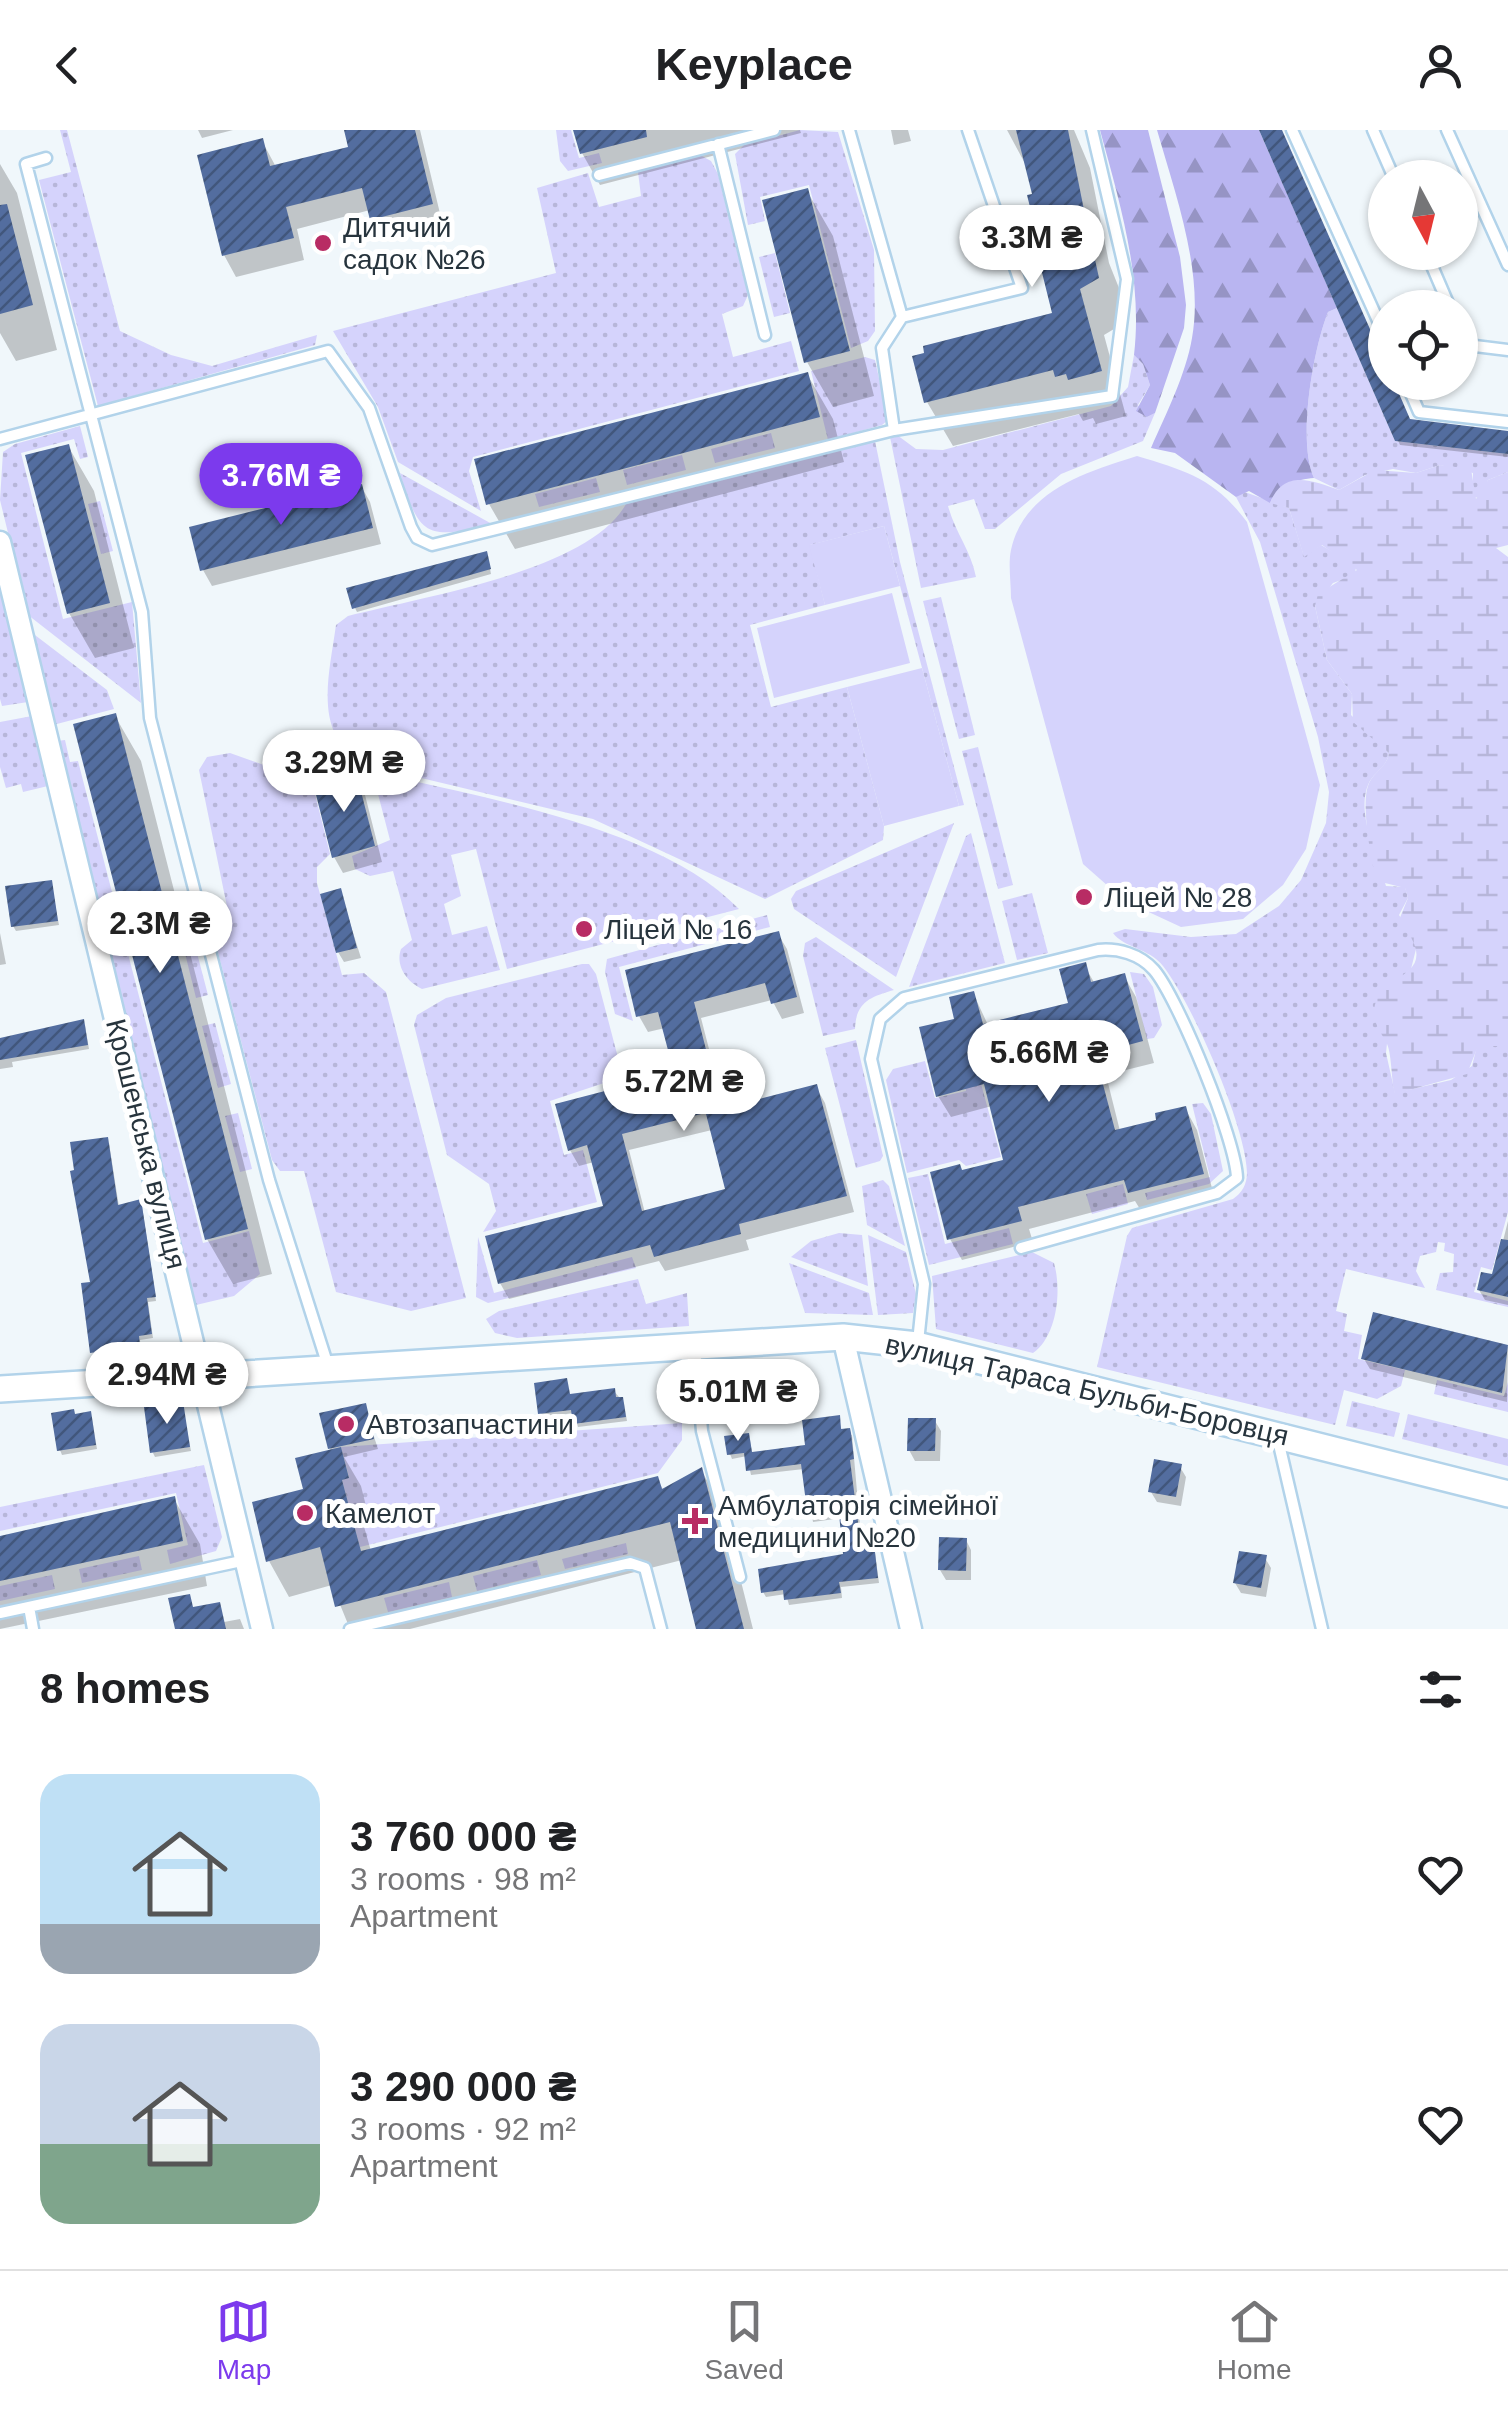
<!DOCTYPE html>
<html lang="en">
<head>
<meta charset="utf-8">
<style>
	body { margin:0; font-family:Arial,sans-serif; background:#f2f2f2; color:#202124; height:100vh; display:flex; flex-direction:column; font-size:38px; white-space:nowrap }
	* { box-sizing:border-box; margin:0 }
	p { font-size:32px; color:#757577 }
	.icon { flex:none; width:55px; height:55px; fill:none; stroke:currentColor; stroke-width:2; stroke-linecap:round; stroke-linejoin:round }
	.map { position:relative; height:1499px; overflow:hidden }
	.sheet { display:flex; flex-direction:column; background:#fff; flex:1 }
	.sheet>* { flex:none }
	.needle { width:65px; rotate:173deg }
	.controls { position:absolute; left:1368px; top:30px; display:grid; gap:20px }
	.controls a { display:grid; place-items:center; width:110px; height:110px; border-radius:50%; background:#fff; box-shadow:0 2px 8px #0004; font-size:50px }
	.price { position:absolute; translate:-50% -85px; padding:0 22px; border-radius:35px; background:#fff; color:#222; font-size:32px; line-height:65px; filter:drop-shadow(0 2px 5px #0008) }
	.price::after { content:''; position:absolute; left:50%; top:60px; width:30px; height:22px; margin-left:-15px; background:inherit; clip-path:polygon(0 0,100% 0,50% 100%) }
	.price.selected { background:#7c3aed; color:#fff }
	ul { padding:0; list-style:none }
	li { display:flex; align-items:center; gap:30px; height:250px; padding:0 40px }
	li span { display:grid; place-items:center; flex:none; width:280px; height:200px; border-radius:30px; color:#555 }
	li>.icon { margin-inline-start:auto }
	span .icon { width:120px; height:120px; fill:#fffc; stroke-width:1 }
	li b { font-size:42px }
	h2 { display:flex; justify-content:space-between; align-items:center; height:120px; padding:0 40px; font-size:42px }
	header { display:flex; justify-content:space-between; align-items:center; height:130px; padding:0 40px; background:#fff; font-size:45px; font-weight:600 }
	.tab-bar { display:flex; justify-content:space-around; align-items:center; height:140px; border-top:2px solid #e0e0e0; background:#fff; font-size:28px; color:#757577 }
	.tab-bar a { display:grid; justify-items:center; gap:5px }
	.tab-bar .selected { color:#7c3aed }
	.map>svg:first-child { display:block }
</style>
</head>
<body>
<header><svg class="icon" aria-label="back" viewBox="0 0 24 24"><path d="M15 5l-7 7 7 7"/></svg>Keyplace<svg class="icon" aria-label="person" viewBox="0 0 24 24"><circle cx="12" cy="8" r="4"/><path d="M4 21q1-7 8-7t8 7"/></svg></header>
<div class="map">
<svg width="1508" height="1499" viewBox="0 0 1508 1499">
	<defs>
		<pattern id="grass-dots" width="8" height="8" patternUnits="userSpaceOnUse" patternTransform="scale(2.5)"><rect width="8" height="8" fill="#d5d3fc"/><path d="M2 2h.1M6 6h.1" fill="none" stroke="#b7b6d9" stroke-width="1.8" stroke-linecap="round"/></pattern>
		<pattern id="forest-firs" width="22" height="20" patternUnits="userSpaceOnUse" patternTransform="scale(2.5)"><rect width="22" height="20" fill="#b9b5f1"/><path d="M5 1l3.5 6h-7zM16 11l3.5 6h-7z" fill="#9694c4"/></pattern>
		<pattern id="wetland-marsh" width="20" height="14" patternUnits="userSpaceOnUse" patternTransform="scale(2.5)"><rect width="20" height="14" fill="#d5d3fc"/><path d="M1 5h8M5 5V1M11 12h8M15 12V8" fill="none" stroke="#b7b6d9"/></pattern>
		<pattern id="building-hatch" width="6" height="6" patternUnits="userSpaceOnUse" patternTransform="scale(2.5)"><rect width="6" height="6" fill="#536d9f"/><path d="M-1 1l2-2M0 6l6-6M5 7l2-2" fill="none" stroke="#41567c"/></pattern>
	</defs>
	<rect width="100%" height="100%" fill="#f0f7fb"/>
	<!-- grass -->
	<path fill="url(#grass-dots)" d="M60,0H67L120,201L171,225L212,236L317,205L315,215L98,276L39,50L71,42Z
		M556,0H571L579,28L599,23L602,33L568,41L560,31Z
		M800,0L838,2L874,120L875,201L868,211L851,218L809,55L760,67L765,91L748,95L735,24L744,15Z
		M700,25L711,31L718,44L748,165L743,176L722,184L733,227L791,211L799,241L473,327L469,341L481,381L398,332L378,277L333,201L556,143L537,58L588,43L599,77L641,66L638,42Z
		M775,123L790,183L774,187L759,127Z
		M1337,178L1395,311L1508,324V342L1488,350L1481,368L1473,367V343L1440,335L1416,343L1393,339L1365,345L1339,360L1314,348C1297,311 1313,220 1328,182Z
		M1134,225L1143,234L1150,255L1138,275L1147,287L1155,283L1143,311L1061,344L995,399H985L974,369L948,376C955,402 971,421 976,447L921,458L890,307L897,305L916,319L943,320L1111,276L1128,257Z
		M865,227L875,230L888,290L882,295L828,310L811,241Z
		M80,296L88,327L80,329L74,309L21,323L63,489L132,472L141,573L28,485L0,370L3,322L15,314Z
		M771,303L775,318L715,333L711,319Z
		M875,311L900,432L964,675L959,676L884,396L810,415L825,475L750,495L771,577L847,557L884,696L883,710L765,769L593,689L371,636C310,611 329,547 336,495L348,486C421,467 589,441 626,374Z
		M682,325L686,340L627,355L623,340Z
		M400,343L492,394C428,410 419,408 400,343Z
		M596,348L600,362L539,377L535,364Z
		M1242,361L1289,378L1304,426L1321,415L1356,435L1355,445L1333,453L1315,476L1327,530L1352,564L1351,585L1389,623C1387,638 1373,642 1368,655C1356,684 1378,728 1386,756L1405,757L1408,768L1399,785L1417,815L1411,839L1393,855L1386,923L1395,963L1451,950L1472,936L1477,916H1508V1082L1492,1140L1481,1137L1474,1162L1508,1171V1177L1436,1160L1440,1143L1453,1142L1454,1124L1444,1121L1445,1113L1438,1112L1436,1122L1420,1126L1416,1141L1425,1158L1346,1139L1336,1181L1347,1184L1344,1201L1362,1205L1358,1229L1405,1240L1401,1256L1377,1269L1344,1260L1335,1295L1097,1237L1127,1106L1132,1098L1233,1069C1242,1063 1247,1054 1247,1043C1246,996 1192,873 1163,836C1149,818 1124,818 1113,803L1125,799L1191,807L1236,804L1279,776L1301,750L1326,693L1329,662L1318,607L1260,412L1236,367Z
		M100,371L113,421L101,424L88,374Z
		M0,458L28,572L2,576L0,569Z
		M941,467L975,605L959,609L923,471Z
		M31,502L107,560L114,579L53,595Z
		M32,586L48,656L23,662L21,654L6,658L0,637V592Z
		M65,610L70,632L78,631L203,1113L249,1101L260,1144L234,1166L196,1175L57,611Z
		M978,617L1013,755L998,759L962,621Z
		M230,623L312,652L330,724L317,737V753L342,845L364,843L386,862L466,1168L411,1181L336,1162L304,1041H280L272,1030L214,807L232,801L199,640L207,627Z
		M377,643C485,668 661,698 739,779L507,839L476,719L451,725L461,766L444,774L452,805L487,796L500,840L422,859C407,852 395,836 401,819L412,810L393,741L370,746L355,739L352,726L390,710L373,645Z
		M954,693L896,847L794,779L791,769L796,761Z
		M971,703L1005,833L909,857L966,706Z
		M1032,763L1048,823L1017,830L1002,771Z
		M767,785L770,797L619,837L633,891L615,884L605,842L607,829Z
		M192,804L208,865L196,868L181,807Z
		M816,807L894,860C870,867 856,872 855,899L823,906L803,826L805,813Z
		M582,834H589L596,844L621,939L619,948L550,971L564,1025L583,1020L597,1072L483,1102L496,1081L489,1054L447,1025L414,895L417,885L446,868Z
		M1130,842L1144,844L1153,857L1162,895L1154,908L1147,909Z
		M215,893L231,954L218,958L202,896Z
		M856,910L883,1026L880,1031L856,1038L825,918Z
		M925,931L935,968L966,961L965,954L980,950L1001,1027L966,1036L959,1030L907,1043L886,950L893,939Z
		M1203,973L1211,984L1223,1041L1209,1054L1147,1070L1145,1063L1210,1047L1192,974Z
		M238,983L252,1039L240,1042L225,986Z
		M928,1044L945,1114L1009,1098L1013,1114L929,1135L908,1048Z
		M883,1050L889,1056L905,1116L867,1095L862,1056Z
		M1123,1054L1128,1074L1092,1084L1086,1064Z
		M839,1103L862,1105L868,1156L791,1127L811,1111Z
		M868,1105L906,1122L916,1164L913,1183L878,1185Z
		M478,1107L494,1163L632,1127L636,1138L488,1173L476,1167Z
		M1032,1122L1054,1133C1062,1161 1057,1206 1033,1223L936,1199L932,1146Z
		M789,1133L869,1163L873,1185L805,1183Z
		M638,1149L646,1174L687,1163L689,1196L517,1208L495,1203L486,1189L499,1181Z
		M1437,1250L1504,1266L1508,1252V1282L1434,1264Z
		M1352,1271L1400,1283L1394,1307L1346,1296Z
		M1408,1284L1508,1309V1336L1402,1309Z
		M682,1293V1310L658,1343L360,1417L342,1350L349,1347L341,1317Z
		M204,1335L222,1407L216,1421L170,1434L167,1420L188,1415L176,1363L0,1401V1377Z
		M626,1413L628,1424L565,1439L562,1429Z
		M139,1426L142,1440L82,1453L79,1439Z
		M537,1430L541,1445L477,1461L473,1446Z
		M52,1445L55,1459L0,1471V1456Z
		M449,1452L452,1467L388,1482L384,1468Z"/>
	<!-- forest -->
	<path fill="url(#forest-firs)" d="M1100,0H1148L1180,127L1186,175L1184,198L1155,283L1147,287L1136,281L1150,255L1143,234L1134,225C1143,148 1120,74 1100,0Z
		M1157,0H1259L1337,178L1328,182C1313,220 1297,311 1314,348C1297,349 1277,357 1270,373L1249,361L1236,367L1175,323L1151,318C1166,284 1186,244 1192,208C1204,142 1175,63 1157,0Z"/>
	<!-- wetland -->
	<path fill="url(#wetland-marsh)" d="M1440,335L1471,339L1476,369L1488,350L1508,342V415L1496,418L1508,427V916H1478L1467,944L1395,964C1391,951 1392,921 1386,912C1382,904 1375,896 1374,884C1373,838 1450,853 1399,790L1408,768L1405,758L1377,751C1371,732 1361,674 1368,656C1372,642 1387,638 1389,623L1353,592L1352,564L1327,530L1315,476L1318,464L1357,440L1322,415L1304,427L1289,378L1270,373C1284,338 1313,351 1339,360L1375,340L1416,343Z"/>
	<!-- pitch -->
	<path fill="#d5d3fc" d="M1137,326C1187,341 1215,349 1247,392L1320,655L1306,719L1283,755L1243,789L1181,797L1125,771L1083,734L1011,468C1011,453 1008,434 1011,420C1024,360 1087,342 1137,326Z
		M884,396L900,456L825,475L809,415Z
		M892,463L910,533L774,568L757,498Z
		M922,538L959,676L884,696L847,557Z"/>
	<!-- shadow -->
	<path fill="#0003" fill-rule="evenodd" d="M198,0H233L202,8Z
		M346,0H420L443,96L384,110L370,80L297,99L304,130L236,147L224,125L262,11L276,37L351,19Z
		M576,0H800L801,3L600,55L582,23Z
		M891,0H908L911,11L894,15Z
		M1007,0H1074L1090,38L1109,133L1123,168L1118,170L1124,193L1104,205L1126,286L1096,294L1093,288L1083,291L1079,284L953,316L927,272L1055,185L1029,41Z
		M1262,0H1281L1385,237V252L1409,292L1508,302V327L1400,315Z
		M0,34L17,63L57,220L16,231L0,203Z
		M807,61L833,106L874,266L833,277L807,232Z
		M807,244L833,289L844,332L515,419L489,374Z
		M68,316L94,361L134,518L95,528L69,483Z
		M361,356L370,372L381,414L212,456L203,440Z
		M488,428L491,444L357,482L355,478Z
		M115,586L141,631L272,1144L233,1154L207,1109Z
		M355,645L364,661L382,732L343,743L334,727Z
		M51,753L59,795L16,801L13,796Z
		M340,761L361,828L344,832L338,822Z
		M0,803L6,834L0,835Z
		M778,804L787,819L804,883L782,889L772,870L701,888L725,981L816,957L825,973L854,1082L746,1110L749,1120L665,1141L659,1131L509,1169L500,1153L606,1078L594,1032L579,1036L570,1020L677,945L665,898L648,902L639,886ZM712,1000L728,1060L645,1083L629,1020Z
		M1084,835L1095,854L1124,846L1136,867L1154,933L1106,945L1120,1001L1159,991L1185,978L1197,1000L1214,1066L1143,1084L1135,1071L1029,1099L1033,1112L962,1130L950,1109L962,1043L1006,1031L992,976L951,987L938,966L957,890L973,863L988,895L1071,875Z
		M85,895L89,919L12,932L13,937L0,939V910Z
		M109,1013L119,1077L142,1076L156,1171L148,1172L153,1208L140,1210L141,1220L94,1226L93,1154L77,1042Z
		M1508,1091V1175L1485,1170L1479,1160L1494,1147Z
		M1375,1185L1508,1217L1507,1272L1370,1239L1364,1229Z
		M566,1251L570,1266L614,1261L624,1273L627,1291L578,1297L574,1283L543,1287L541,1283Z
		M182,1274L191,1321L155,1327L153,1323Z
		M364,1276L378,1319L344,1327L361,1356L368,1384L361,1386L371,1421L657,1349L664,1361L701,1340L722,1376L753,1499H699L682,1430L410,1499H350L332,1455L289,1467L269,1431L330,1319Z
		M92,1288L97,1319L62,1325L60,1320Z
		M838,1288L842,1301L852,1305L862,1418L873,1417L875,1422L879,1453L841,1457L842,1468L789,1475L786,1464L766,1467L763,1462L846,1426L842,1388L813,1392L804,1339L751,1345L747,1326L732,1329L730,1324L750,1310L752,1324L808,1317Z
		M935,1291L941,1301L940,1331H915L909,1320Z
		M1180,1337L1186,1347L1181,1376L1157,1372L1151,1362Z
		M174,1369L200,1414L207,1456L0,1499V1408Z
		M966,1410L971,1420V1450H946L940,1440Z
		M1265,1428L1271,1438L1266,1467L1241,1463L1235,1453Z
		M193,1480L224,1492L240,1489L244,1499H178Z"/>
	<!-- building -->
	<path fill="url(#building-hatch)" fill-rule="evenodd" d="M344,0H415L433,74L370,90L362,58L286,77L294,108L222,126L197,25L263,8L270,36L348,17Z
		M573,0H646L647,7L580,24Z
		M1016,0H1068L1088,100L1093,99L1099,123L1094,125L1099,148L1080,159L1102,241L1068,250L1066,244L1055,247L1053,240L924,273L912,226L924,223L923,216L1052,183L1026,78L1030,77L1027,65L1032,64Z
		M1259,0H1282L1385,233V252H1394L1410,289L1508,301V324L1395,311Z
		M808,58L850,221L804,233L762,70Z
		M7,74L33,175L0,184V75Z
		M808,242L820,287L486,375L474,329Z
		M69,314L110,473L67,484L25,325Z
		M362,354L373,398L200,441L189,397Z
		M487,421L491,439L352,479L346,458Z
		M116,583L248,1099L205,1110L73,594Z
		M356,642L375,716L332,728L313,653Z
		M52,750L58,791L11,797L5,756Z
		M341,758L357,818L336,823L320,764Z
		M779,801L797,867L771,874L765,853L694,872L721,979L817,954L847,1066L739,1094L741,1104L654,1127L650,1115L498,1154L485,1106L603,1076L587,1015L568,1021L555,974L674,943L658,882L636,887L625,840ZM721,979L706,984L725,1059L642,1081L622,1004Z
		M1086,832L1091,852L1125,843L1143,911L1095,924L1115,1000L1156,990L1155,983L1186,976L1204,1044L1128,1063L1124,1050L1018,1077L1022,1091L947,1110L930,1042L960,1034L962,1040L1003,1030L984,954L936,967L919,897L954,889L949,867L974,861L983,894L1068,873L1059,839Z
		M84,889L88,915L0,930V908Z
		M108,1007L118,1075L141,1069L156,1167L147,1168L152,1204L139,1206L140,1216L90,1223L81,1153L90,1152L70,1041L74,1040L70,1012Z
		M1501,1109L1508,1110V1167L1477,1160L1481,1142L1492,1144Z
		M1373,1182L1508,1215L1502,1263L1361,1229Z
		M567,1248L570,1264L615,1258L616,1267H623L626,1287L573,1294L571,1280L538,1284L534,1253Z
		M183,1271L190,1317L150,1323L144,1277Z
		M366,1273L374,1309L328,1319L319,1283Z
		M74,1279L75,1284L91,1281L96,1315L57,1321L51,1283Z
		M840,1285L841,1299L850,1298L851,1303L854,1329L850,1330L861,1416L874,1414L878,1448L839,1452L841,1463L784,1470L783,1460L761,1463L758,1439L843,1424L839,1384L808,1388L801,1334L746,1341L744,1323L805,1315L802,1290Z
		M908,1288H936L935,1321H907Z
		M749,1303L752,1322L727,1325L724,1306Z
		M341,1317L349,1348L342,1350L361,1421L658,1346L662,1359L702,1337L744,1499H696L670,1392L335,1477L320,1417L266,1432L252,1372L303,1359L295,1328Z
		M1154,1329L1182,1334L1176,1367L1148,1362Z
		M175,1366L183,1411L0,1451V1406Z
		M939,1407L967,1408L966,1441L938,1440Z
		M1239,1421L1267,1425L1261,1458L1233,1453Z
		M190,1464L193,1477L220,1472L226,1499H175L168,1468Z"/>
	<g fill="none" stroke-linecap="round" stroke-linejoin="round">
		<!-- service casing -->
		<g stroke="#b2d3ea" stroke-width="15">
			<path id="service" d="M849,0L902,187
				M1292,0L1385,206
				M1373,0L1394,48
				M1447,0L1508,135
				M718,14L765,205
				M46,28L26,34L142,482L150,588L269,1050L328,1236
				M599,45L774,0
				M1426,122L1450,178
				M1460,200L1467,215L1508,220
				M1406,252L1419,282L1508,292
				M894,300L1112,266L1127,149L1092,0
				M0,309L328,221L369,278L411,397L417,408L432,415L894,300L882,218L902,187L1022,158L968,0
				M918,1212L924,1154L871,929L880,889L904,868L1098,820C1118,818 1140,824 1154,840C1178,868 1236,1010 1237,1048L1217,1063L1021,1118
				M695,1218L702,1301L740,1447
				M1278,1310L1322,1499
				M29,1477L33,1499
				M0,1483L246,1430
				M350,1499L630,1433L645,1438L661,1499"/>
		</g>
		<!-- minor casing -->
		<g stroke="#b2d3ea" stroke-width="25">
			<path id="minor" d="M0,412L262,1499
				M843,1207L911,1499"/>
		</g>
		<!-- tertiary casing -->
		<g stroke="#b2d3ea" stroke-width="30">
			<path id="tertiary" d="M0,1259L843,1207L917,1215L1508,1364"/>
		</g>
		<!-- service -->
		<use href="#service" stroke="#fff" stroke-width="10"/>
		<!-- minor -->
		<use href="#minor" stroke="#fff" stroke-width="20"/>
		<!-- tertiary -->
		<use href="#tertiary" stroke="#fff" stroke-width="25"/>
	</g>
	<!-- markers -->
	<g fill="#b82c64" stroke="#fff" stroke-width="4">
		<circle cx="323" cy="113" r="10"/>
		<circle cx="1084" cy="767" r="10"/>
		<circle cx="584" cy="799" r="10"/>
		<circle cx="346" cy="1294" r="10"/>
		<circle cx="305" cy="1383" r="10"/>
		<path d="M690 1376h10v10h10v10h-10v10h-10v-10h-10v-10h10z"/>
	</g>
	<g text-anchor="middle" dominant-baseline="central" stroke-width="10" stroke-linejoin="round" paint-order="stroke">
		<!-- poi labels -->
		<g font-size="28" fill="#27343d" stroke="#fff" text-anchor="start">
			<text x="343" y="97">Дитячий<tspan x="343" dy="32">садок №26</tspan></text>
			<text x="1104" y="767">Ліцей № 28</text>
			<text x="604" y="799">Ліцей № 16</text>
			<text x="366" y="1294">Автозапчастини</text>
			<text x="718" y="1375">Амбулаторія сімейної<tspan x="718" dy="32">медицини №20</tspan></text>
			<text x="325" y="1383">Камелот</text>
		</g>
		<!-- street labels -->
		<g font-size="28" fill="#27343d" stroke="#fff">
			<text transform="translate(146 1014) rotate(76)">Крошенська вулиця</text>
			<text transform="translate(1087 1260) rotate(13)">вулиця Тараса Бульби-Боровця</text>
		</g>
	</g>
</svg>
<div class="controls">
<a><svg class="needle" viewBox="-14 -14 28 28"><path d="M0-13l5 13h-10z" fill="#e53935"/><path d="M0 13l5-13h-10z" fill="#757577"/></svg></a>
<a><svg class="icon" aria-label="locate" viewBox="0 0 24 24"><circle cx="12" cy="12" r="6"/><path d="M12 2v4M12 18v4M2 12h4M18 12h4"/></svg></a>
</div>
<b class="price" style="left:1032px;top:160px">3.3M ₴</b>
<b class="price selected" style="left:281px;top:398px">3.76M ₴</b>
<b class="price" style="left:344px;top:685px">3.29M ₴</b>
<b class="price" style="left:160px;top:846px">2.3M ₴</b>
<b class="price" style="left:1049px;top:975px">5.66M ₴</b>
<b class="price" style="left:684px;top:1004px">5.72M ₴</b>
<b class="price" style="left:167px;top:1297px">2.94M ₴</b>
<b class="price" style="left:738px;top:1314px">5.01M ₴</b>
</div>
<section class="sheet">
<h2>8 homes<svg class="icon" aria-label="filters" viewBox="0 0 24 24"><path d="M4 7h16M4 17h16"/><circle cx="9" cy="7" r="2"/><circle cx="15" cy="17" r="2"/></svg></h2>
<ul>
<li><span style="background:linear-gradient(#bfe0f5 75%,#9aa5b1 0)"><svg class="icon" aria-label="home" viewBox="0 0 24 24"><path d="M3 11l9-7 9 7M6 9v11h12V9"/></svg></span><div><b>3 760 000 ₴</b><p>3 rooms · 98 m²</p><p>Apartment</p></div><svg class="icon" aria-label="heart" viewBox="0 0 24 24"><path d="M12 20l-8-8c-3-5 5-10 8-4 3-6 11-1 8 4z"/></svg></li>
<li><span style="background:linear-gradient(#c9d6e8 60%,#7fa58c 0)"><svg class="icon" aria-label="home" viewBox="0 0 24 24"><path d="M3 11l9-7 9 7M6 9v11h12V9"/></svg></span><div><b>3 290 000 ₴</b><p>3 rooms · 92 m²</p><p>Apartment</p></div><svg class="icon" aria-label="heart" viewBox="0 0 24 24"><path d="M12 20l-8-8c-3-5 5-10 8-4 3-6 11-1 8 4z"/></svg></li>
</ul>
</section>
<nav class="tab-bar">
<a class="selected"><svg class="icon" aria-label="map" viewBox="0 0 24 24"><path d="M3 6l6-2 6 2 6-2v14l-6 2-6-2-6 2zM9 4v14M15 6v14"/></svg>Map</a>
<a><svg class="icon" aria-label="saved" viewBox="0 0 24 24"><path d="M7 4h10v16l-5-4-5 4z"/></svg>Saved</a>
<a><svg class="icon" aria-label="home" viewBox="0 0 24 24"><path d="M3 11l9-7 9 7M6 9v11h12V9"/></svg>Home</a>
</nav>
</body>
</html>
